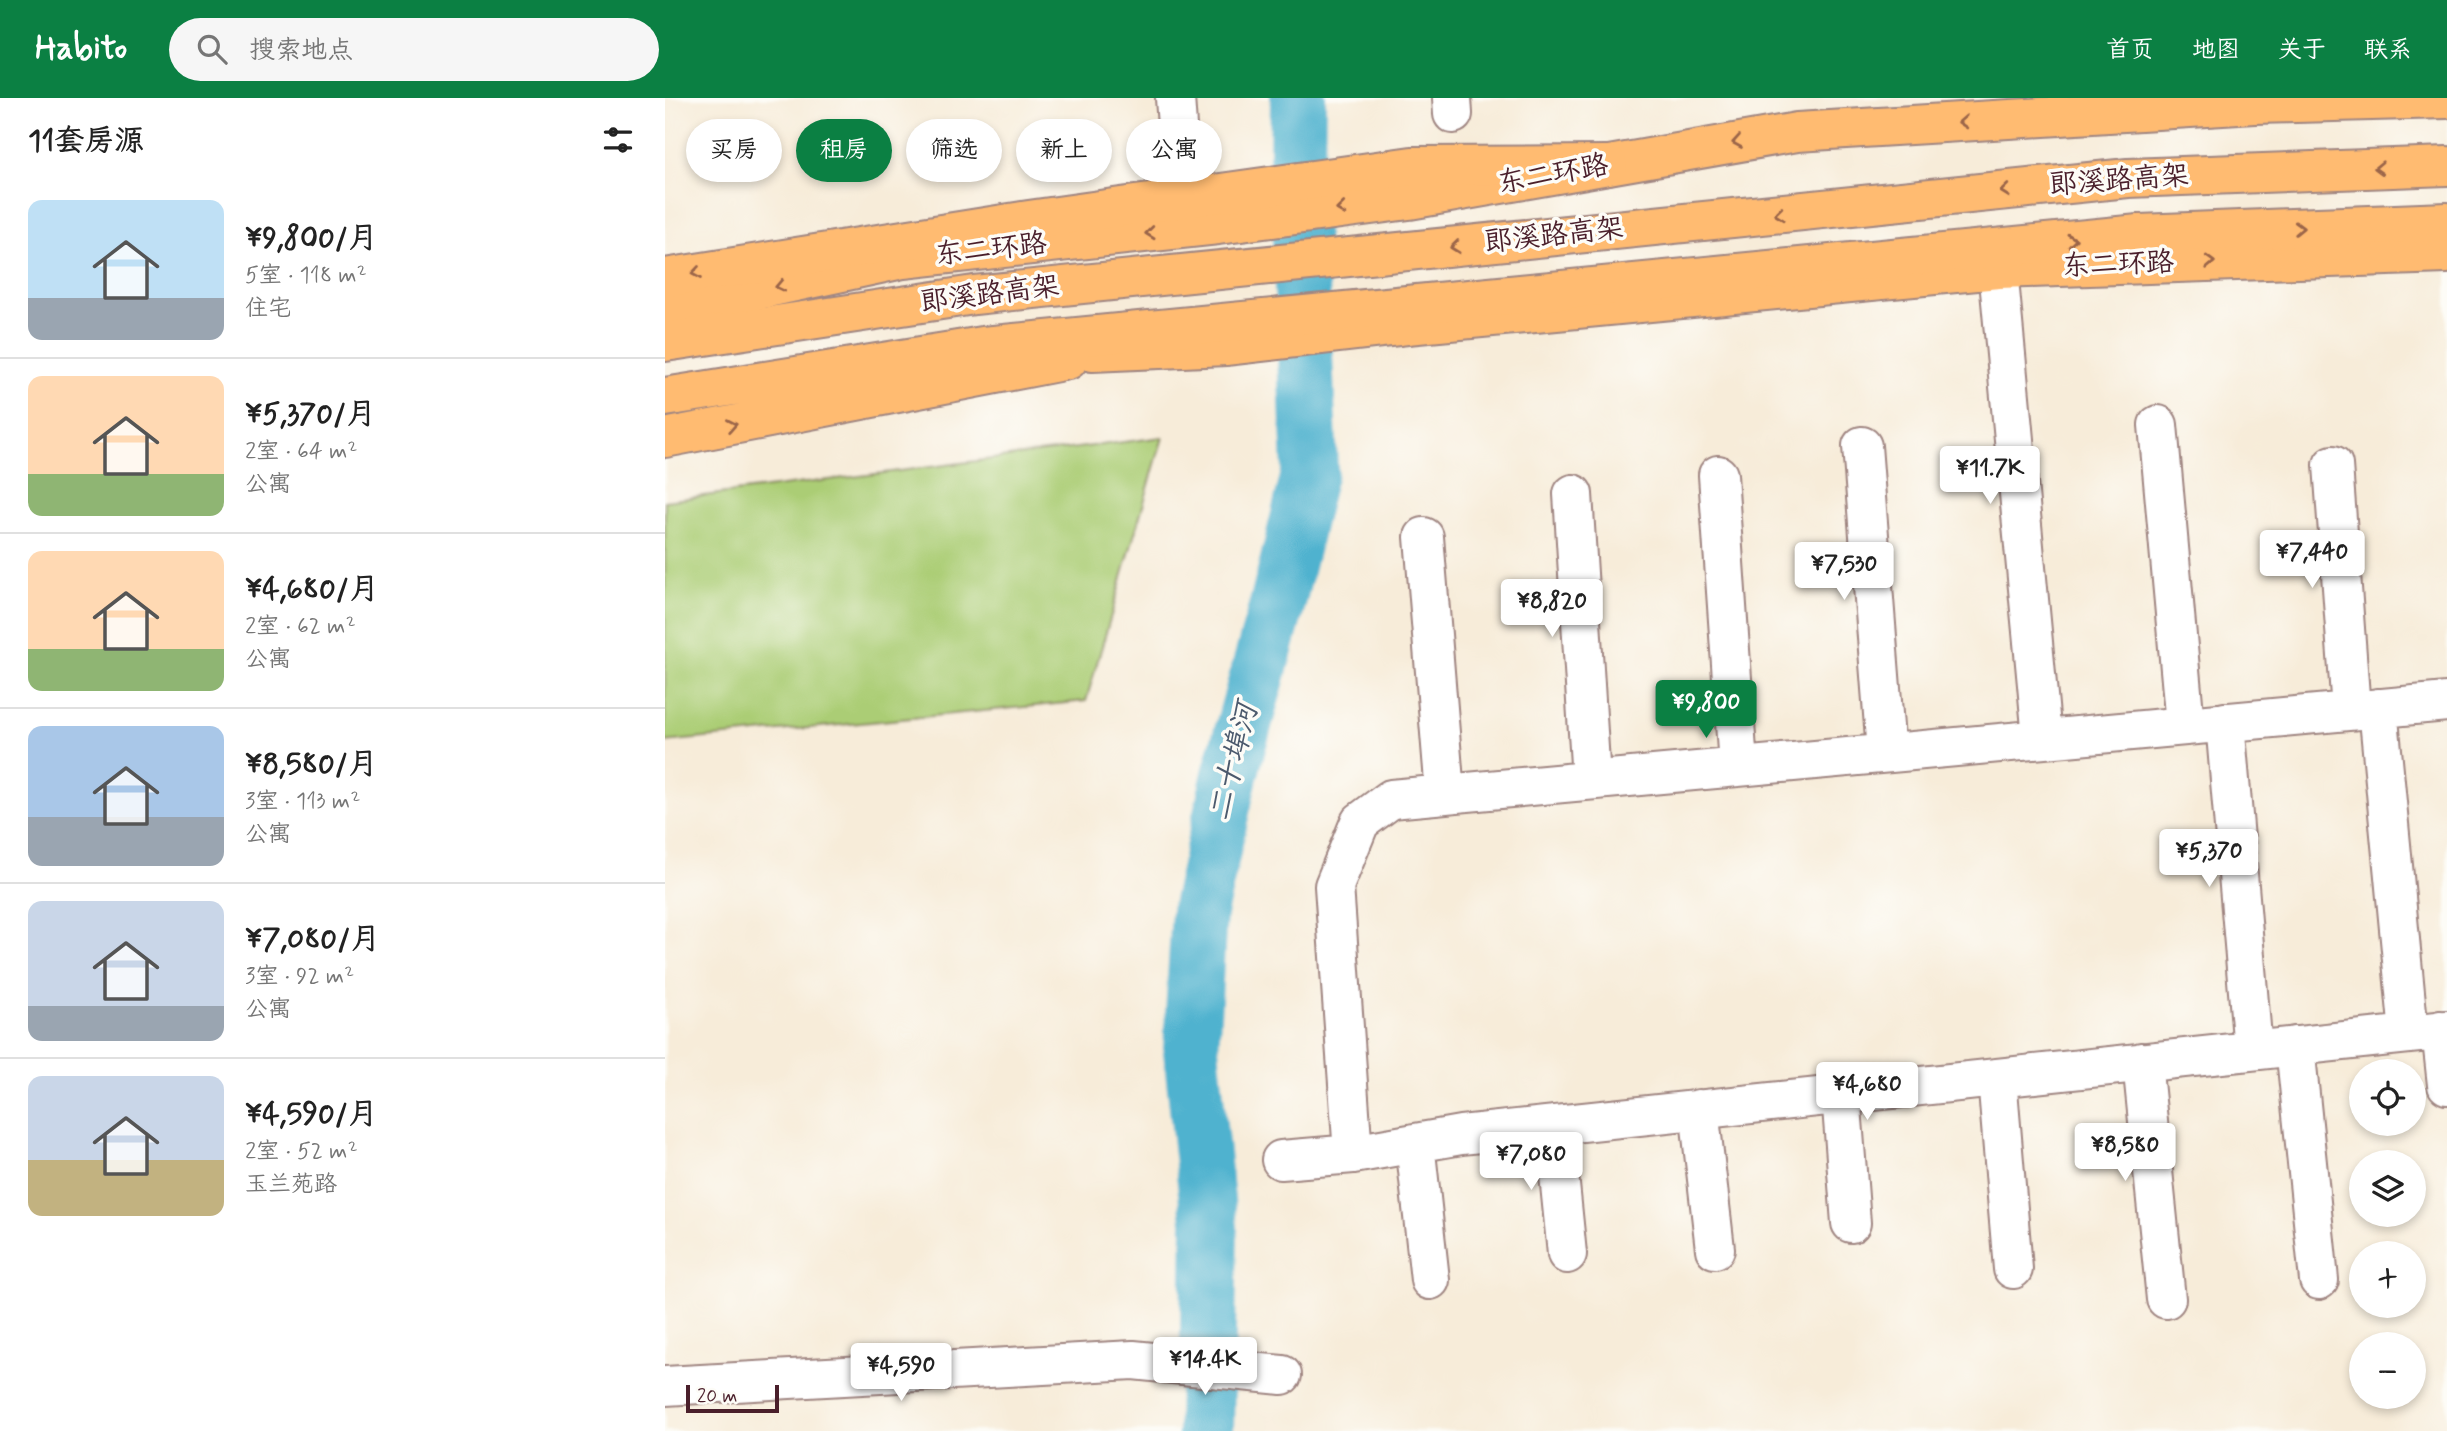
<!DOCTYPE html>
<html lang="zh">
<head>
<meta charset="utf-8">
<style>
	body { margin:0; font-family:Mynerve,"LXGW WenKai TC",sans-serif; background:#f6f6f6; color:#222; height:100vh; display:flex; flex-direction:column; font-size:26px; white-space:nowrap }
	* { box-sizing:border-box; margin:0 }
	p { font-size:23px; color:#767676 }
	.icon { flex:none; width:38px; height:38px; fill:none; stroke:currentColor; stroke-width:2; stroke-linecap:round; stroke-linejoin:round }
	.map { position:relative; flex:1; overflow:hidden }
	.side { display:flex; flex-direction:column; background:#fff; width:665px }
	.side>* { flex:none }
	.banner { position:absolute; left:21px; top:21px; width:665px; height:63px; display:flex; gap:14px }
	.buttons { position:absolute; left:1684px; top:961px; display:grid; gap:14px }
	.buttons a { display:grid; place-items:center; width:77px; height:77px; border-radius:50%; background:#fff; box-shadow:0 4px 10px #0003; font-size:35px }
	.scale { position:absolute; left:21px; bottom:18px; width:93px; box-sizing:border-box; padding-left:7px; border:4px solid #4a1f2b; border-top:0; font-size:19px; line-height:24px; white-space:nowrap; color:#4a1f2b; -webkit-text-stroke:5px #fdfcf7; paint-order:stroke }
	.price { position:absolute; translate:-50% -60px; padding:0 16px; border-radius:7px; background:#fff; color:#222; font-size:23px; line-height:46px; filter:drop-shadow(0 2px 4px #0008) }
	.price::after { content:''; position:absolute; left:50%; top:42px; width:21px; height:16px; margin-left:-10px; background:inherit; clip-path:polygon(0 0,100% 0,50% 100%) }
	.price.selected { background:#0b8043; color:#fff }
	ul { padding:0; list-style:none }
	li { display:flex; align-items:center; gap:21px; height:175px; padding:0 28px }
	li+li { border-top:2px solid #e0e0e0 }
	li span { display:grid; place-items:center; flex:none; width:196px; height:140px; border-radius:14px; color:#555 }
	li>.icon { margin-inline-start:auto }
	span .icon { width:84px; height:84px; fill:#fffc; stroke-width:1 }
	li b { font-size:30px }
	h2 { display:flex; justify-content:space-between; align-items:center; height:84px; padding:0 28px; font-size:30px }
	.chip { padding:0 24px; border-radius:32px; background:#fff; box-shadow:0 4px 10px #0003; font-size:24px; line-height:63px }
	.chip.selected { background:#0b8043; color:#fff }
	header { display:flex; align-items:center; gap:42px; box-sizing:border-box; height:98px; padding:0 35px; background:#0b8043; color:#fff }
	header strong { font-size:33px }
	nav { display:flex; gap:38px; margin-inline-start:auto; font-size:24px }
	.search { width:490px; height:63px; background:#f6f6f6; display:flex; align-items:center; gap:18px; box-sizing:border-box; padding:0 24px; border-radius:38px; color:#767676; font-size:26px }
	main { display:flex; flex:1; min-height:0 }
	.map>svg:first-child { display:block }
</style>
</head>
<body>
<header>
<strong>Habito</strong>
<div class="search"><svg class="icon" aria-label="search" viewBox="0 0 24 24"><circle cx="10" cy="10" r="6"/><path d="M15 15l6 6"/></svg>搜索地点</div>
<nav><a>首页</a><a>地图</a><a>关于</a><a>联系</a></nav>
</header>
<main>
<section class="side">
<h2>11套房源<svg class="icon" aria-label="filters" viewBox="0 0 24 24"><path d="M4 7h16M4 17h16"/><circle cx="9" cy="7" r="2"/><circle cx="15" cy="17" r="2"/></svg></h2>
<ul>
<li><span style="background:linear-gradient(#bfe0f5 70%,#9aa5b1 0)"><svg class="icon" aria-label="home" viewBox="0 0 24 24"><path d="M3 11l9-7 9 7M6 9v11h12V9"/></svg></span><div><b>¥9,800/月</b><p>5室 · 118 m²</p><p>住宅</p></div></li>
<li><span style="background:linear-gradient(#ffd9b3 70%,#8fb573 0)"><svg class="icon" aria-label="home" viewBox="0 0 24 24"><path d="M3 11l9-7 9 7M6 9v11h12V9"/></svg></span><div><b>¥5,370/月</b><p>2室 · 64 m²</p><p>公寓</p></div></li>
<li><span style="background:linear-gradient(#ffd9b3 70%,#8fb573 0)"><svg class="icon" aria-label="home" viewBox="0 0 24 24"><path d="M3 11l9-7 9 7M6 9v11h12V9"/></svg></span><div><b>¥4,680/月</b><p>2室 · 62 m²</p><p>公寓</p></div></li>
<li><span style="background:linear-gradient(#a9c7e8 65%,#9aa5b1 0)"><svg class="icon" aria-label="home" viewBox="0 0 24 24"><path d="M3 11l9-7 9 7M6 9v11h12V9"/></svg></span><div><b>¥8,580/月</b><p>3室 · 113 m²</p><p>公寓</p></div></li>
<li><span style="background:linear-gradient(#c9d6e8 75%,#9aa5b1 0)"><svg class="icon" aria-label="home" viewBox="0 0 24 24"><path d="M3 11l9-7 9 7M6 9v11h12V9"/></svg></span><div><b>¥7,080/月</b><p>3室 · 92 m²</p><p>公寓</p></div></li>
<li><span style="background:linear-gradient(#c9d6e8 60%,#c2b280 0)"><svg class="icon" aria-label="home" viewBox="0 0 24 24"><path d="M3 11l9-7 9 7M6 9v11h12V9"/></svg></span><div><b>¥4,590/月</b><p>2室 · 52 m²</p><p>玉兰苑路</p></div></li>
</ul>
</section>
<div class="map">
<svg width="1782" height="1333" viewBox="0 0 1782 1333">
	<rect width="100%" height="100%" fill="#fdfcf7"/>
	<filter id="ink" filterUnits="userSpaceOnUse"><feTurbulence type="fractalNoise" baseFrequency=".0143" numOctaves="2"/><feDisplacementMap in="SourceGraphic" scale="14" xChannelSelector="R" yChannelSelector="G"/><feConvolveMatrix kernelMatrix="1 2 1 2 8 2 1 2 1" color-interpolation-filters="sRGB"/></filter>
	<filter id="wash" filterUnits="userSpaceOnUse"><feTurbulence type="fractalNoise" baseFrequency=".00686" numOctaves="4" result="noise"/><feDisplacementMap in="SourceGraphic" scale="28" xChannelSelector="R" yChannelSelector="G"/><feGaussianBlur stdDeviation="1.57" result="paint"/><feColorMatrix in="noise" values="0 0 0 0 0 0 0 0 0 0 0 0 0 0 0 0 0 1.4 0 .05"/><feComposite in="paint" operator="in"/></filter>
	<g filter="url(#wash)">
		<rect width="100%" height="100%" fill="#f7ecd9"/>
		<!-- green -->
		<path fill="#abcd75" stroke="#7a7650" stroke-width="2" d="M498,339L421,603L0,644V403Z"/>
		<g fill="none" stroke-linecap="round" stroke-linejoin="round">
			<!-- river -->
			<path stroke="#50b2cf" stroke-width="56" d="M541,1333L545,1131L526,952L534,814L565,677L614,500L645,372L632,70L633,0"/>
		</g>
	</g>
	<g filter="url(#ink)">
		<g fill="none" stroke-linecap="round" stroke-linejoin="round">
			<!-- minor casing -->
			<g stroke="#a08682" stroke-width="42">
				<path id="minor" d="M510,0L513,42
					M787,0L788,16
					M1333,171L1377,640
					M1493,327L1520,627
					M1197,348L1221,654
					M1668,367L1686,612
					M1053,377L1073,668
					M908,396L926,682
					M759,439L780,696
					M1713,610L1744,936
					M1560,624L1588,952
					M1776,932L1782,987
					M1630,948L1654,1182
					M1477,964L1501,1201
					M1332,980L1348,1171
					M1176,996L1186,1125
					M1034,1011L1050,1151
					M889,1027L902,1156
					M750,1045L765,1182
					M688,1056L669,788L695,724L726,701L1782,604
					M616,1062L688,1056L796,1037L1782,932
					M0,1288L468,1262L617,1277"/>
			</g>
			<!-- major casing -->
			<g stroke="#a08682" stroke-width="42">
				<path id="major" d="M0,212L238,161L553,127L744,102L1132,34L1590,6L1782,1
					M427,254L562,248L744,227L1333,171L1782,156"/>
			</g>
			<!-- highway casing -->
			<g stroke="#a08682" stroke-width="42">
				<path id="highway" d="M0,180L364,122L747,68L943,67
					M0,244L309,197L1463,80L1782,68
					M0,299L318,248L1474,136L1782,124
					M0,340L403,262"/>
			</g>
			<!-- minor -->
			<use href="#minor" stroke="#fff" stroke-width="38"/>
			<!-- major -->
			<use href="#major" stroke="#ffbb71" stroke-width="38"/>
			<!-- highway -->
			<use href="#highway" stroke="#ffbb71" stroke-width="38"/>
		</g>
		<!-- one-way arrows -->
		<defs><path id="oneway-chevron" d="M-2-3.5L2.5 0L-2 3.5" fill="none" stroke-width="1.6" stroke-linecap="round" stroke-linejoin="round" transform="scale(1.75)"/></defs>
		<g stroke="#9b654a">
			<use href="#oneway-chevron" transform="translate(1298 24) rotate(177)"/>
			<use href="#oneway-chevron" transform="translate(1072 44) rotate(170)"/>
			<use href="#oneway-chevron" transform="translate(1714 70) rotate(178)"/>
			<use href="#oneway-chevron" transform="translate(1340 93) rotate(174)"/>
			<use href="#oneway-chevron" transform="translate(676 111) rotate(173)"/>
			<use href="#oneway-chevron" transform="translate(1114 116) rotate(174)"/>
			<use href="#oneway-chevron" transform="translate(1634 130) rotate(-2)"/>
			<use href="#oneway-chevron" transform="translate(485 135) rotate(174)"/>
			<use href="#oneway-chevron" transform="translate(1407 142) rotate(-6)"/>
			<use href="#oneway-chevron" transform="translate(790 149) rotate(174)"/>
			<use href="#oneway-chevron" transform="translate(1545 164) rotate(-2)"/>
			<use href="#oneway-chevron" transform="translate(31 175) rotate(171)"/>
			<use href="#oneway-chevron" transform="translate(115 188) rotate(168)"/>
			<use href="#oneway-chevron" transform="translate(67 327) rotate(-11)"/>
		</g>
	</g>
	<g text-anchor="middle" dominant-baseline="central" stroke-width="7" stroke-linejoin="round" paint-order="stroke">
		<!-- street labels -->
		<g font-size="28" fill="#4a1f2b" stroke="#fdfcf7">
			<text transform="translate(888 77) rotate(-10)">东二环路</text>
			<text transform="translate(1454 83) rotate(-4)">郎溪路高架</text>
			<text transform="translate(889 138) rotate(-6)">郎溪路高架</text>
			<text transform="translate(326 152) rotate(-6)">东二环路</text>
			<text transform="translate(1453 167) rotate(-2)">东二环路</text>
			<text transform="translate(325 197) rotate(-7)">郎溪路高架</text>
		</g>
		<!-- water labels -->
		<g font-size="30" font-style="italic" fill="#4c5a6d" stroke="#fdfcf7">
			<text transform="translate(569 664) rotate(-76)">二十埠河</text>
		</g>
	</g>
</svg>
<div class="buttons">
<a><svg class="icon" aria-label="locate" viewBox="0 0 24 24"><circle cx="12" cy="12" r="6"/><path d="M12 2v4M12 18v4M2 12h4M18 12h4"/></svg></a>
<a><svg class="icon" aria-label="layers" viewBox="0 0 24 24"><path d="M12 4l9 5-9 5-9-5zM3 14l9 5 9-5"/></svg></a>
<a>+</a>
<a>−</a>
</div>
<div class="scale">20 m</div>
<b class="price" style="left:1325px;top:408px">¥11.7K</b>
<b class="price" style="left:1647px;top:492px">¥7,440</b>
<b class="price" style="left:1179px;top:504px">¥7,530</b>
<b class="price" style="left:887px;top:541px">¥8,820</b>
<b class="price selected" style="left:1041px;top:642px">¥9,800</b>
<b class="price" style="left:1544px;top:791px">¥5,370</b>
<b class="price" style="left:1202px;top:1024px">¥4,680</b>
<b class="price" style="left:1460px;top:1085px">¥8,580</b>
<b class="price" style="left:866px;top:1094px">¥7,080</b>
<b class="price" style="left:540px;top:1299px">¥14.4K</b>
<b class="price" style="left:236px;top:1305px">¥4,590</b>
<div class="banner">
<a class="chip">买房</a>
<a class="chip selected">租房</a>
<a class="chip">筛选</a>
<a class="chip">新上</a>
<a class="chip">公寓</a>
</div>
</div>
</main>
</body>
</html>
